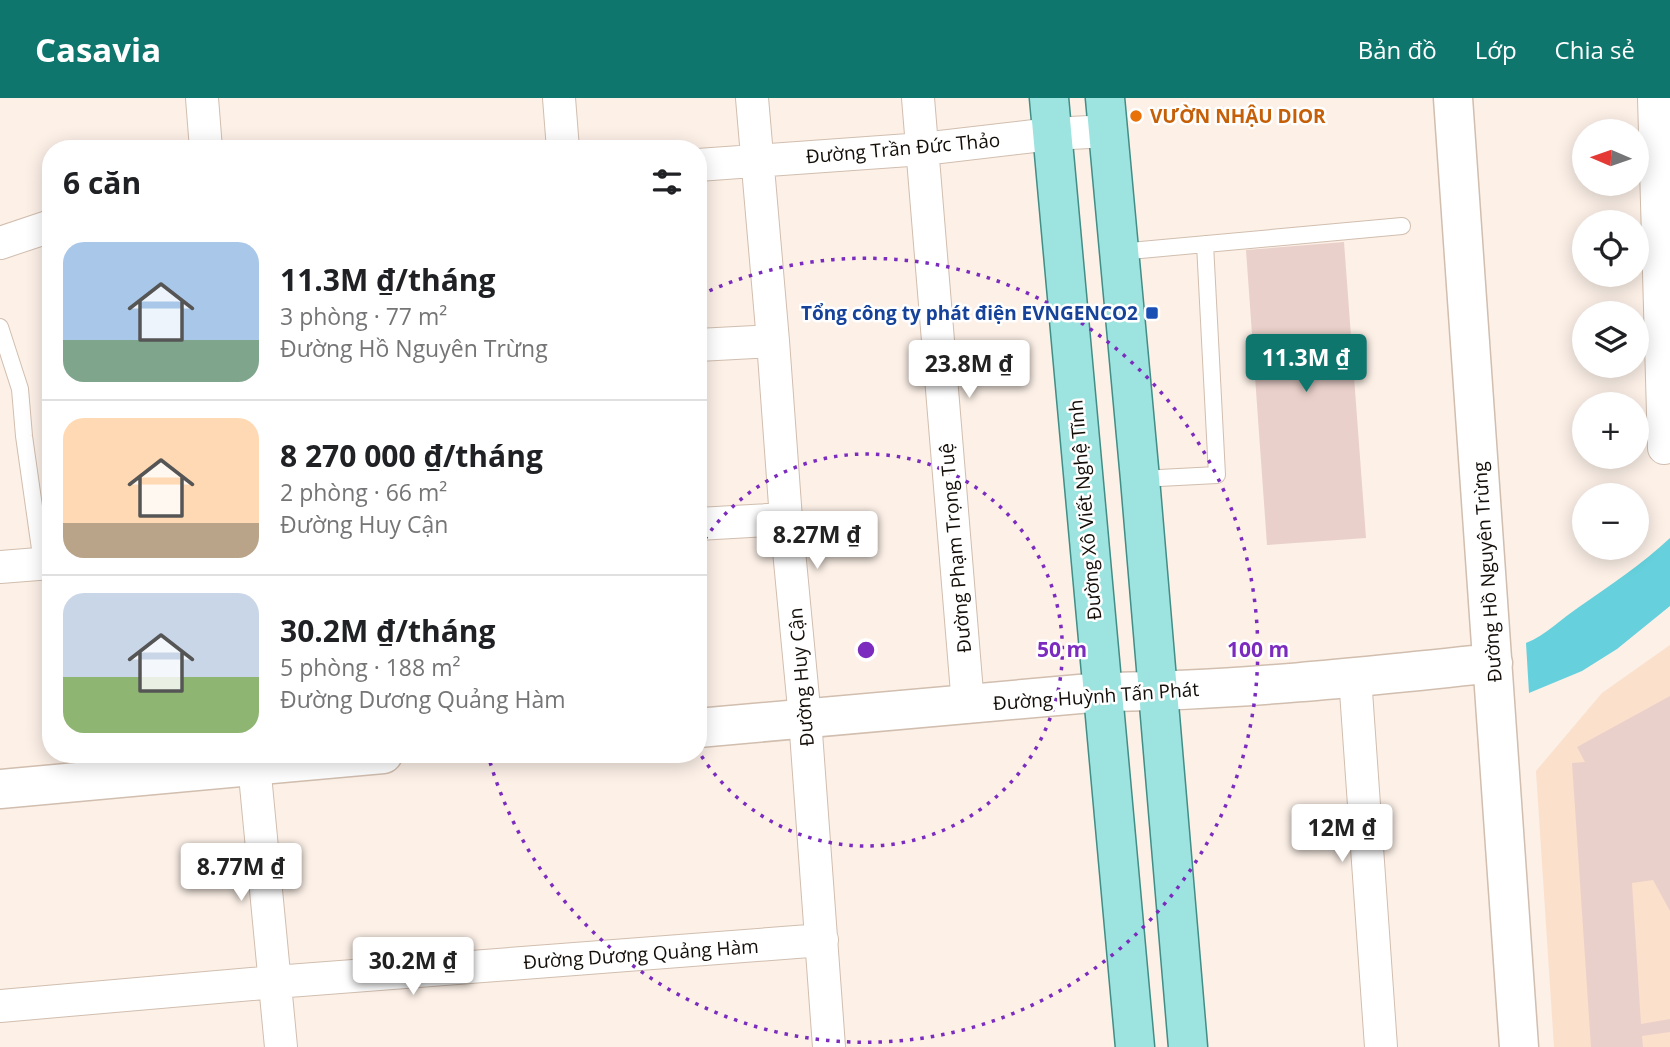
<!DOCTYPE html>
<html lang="vi">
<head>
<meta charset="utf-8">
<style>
	body { margin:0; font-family:"Open Sans",sans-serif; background:#f6f6f6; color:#202124; height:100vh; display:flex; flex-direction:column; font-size:26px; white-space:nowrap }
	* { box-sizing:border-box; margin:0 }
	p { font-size:23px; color:#757577 }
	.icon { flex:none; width:38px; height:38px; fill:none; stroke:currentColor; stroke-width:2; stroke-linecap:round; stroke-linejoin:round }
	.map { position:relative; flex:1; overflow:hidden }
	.details { position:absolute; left:42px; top:42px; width:665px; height:623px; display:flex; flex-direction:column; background:#fff; border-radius:28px; box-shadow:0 4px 18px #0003 }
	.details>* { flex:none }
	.needle { width:46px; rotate:272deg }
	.fabs { position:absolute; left:1572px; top:21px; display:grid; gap:14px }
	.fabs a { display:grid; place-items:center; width:77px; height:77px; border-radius:50%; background:#fff; box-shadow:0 4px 18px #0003; font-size:35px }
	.price { position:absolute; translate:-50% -60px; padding:0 16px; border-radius:7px; background:#fff; color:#222; font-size:23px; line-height:46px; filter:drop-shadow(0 2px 4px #0008) }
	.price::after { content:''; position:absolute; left:50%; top:42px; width:21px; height:16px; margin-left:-10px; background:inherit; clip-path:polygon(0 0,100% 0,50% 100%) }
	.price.selected { background:#0f766e; color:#fff }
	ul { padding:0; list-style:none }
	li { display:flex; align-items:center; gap:21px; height:175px; padding:0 21px }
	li+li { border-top:2px solid #e0e0e0 }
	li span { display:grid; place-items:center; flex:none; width:196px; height:140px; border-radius:21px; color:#555 }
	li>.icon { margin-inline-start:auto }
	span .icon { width:84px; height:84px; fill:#fffc; stroke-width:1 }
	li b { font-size:30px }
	h2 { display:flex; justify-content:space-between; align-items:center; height:84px; padding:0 21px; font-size:30px }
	header { display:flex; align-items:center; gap:42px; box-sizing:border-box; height:98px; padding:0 35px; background:#0f766e; color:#fff }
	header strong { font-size:33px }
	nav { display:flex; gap:38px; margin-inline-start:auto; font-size:24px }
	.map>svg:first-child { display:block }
</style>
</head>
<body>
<header>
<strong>Casavia</strong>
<nav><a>Bản đồ</a><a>Lớp</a><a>Chia sẻ</a></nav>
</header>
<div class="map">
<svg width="1670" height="949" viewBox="0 0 1670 949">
	<rect width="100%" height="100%" fill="#fcf0e7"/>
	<!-- built -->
	<path fill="#fbe0cc" d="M1670,547V949H1554L1536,673L1602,595Z"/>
	<!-- water -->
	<path fill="#66d0dd" d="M1670,440V508L1617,551L1582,573L1529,595L1526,545C1546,537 1561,521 1579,509C1611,487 1642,466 1670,440Z"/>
	<!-- building -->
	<path fill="#ead0ca" d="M1344,144L1366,440L1267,447L1246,152Z
		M1670,598V813L1653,782L1632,785L1641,926L1670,921V934L1642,938L1643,949H1591L1572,665L1585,664L1577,649Z"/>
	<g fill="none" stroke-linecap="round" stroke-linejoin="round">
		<!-- service casing -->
		<g stroke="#d1beaf" stroke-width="18">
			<path id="service" d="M1119,154L1402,128
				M0,229L20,291L24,338L42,465
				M1140,381L1217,377L1205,146"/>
		</g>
		<!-- minor casing -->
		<g stroke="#d1beaf" stroke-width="34">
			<path id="minor" d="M202,0L206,51
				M559,0L563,51
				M752,0L773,243L786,421L805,621L829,949
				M918,0L968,607
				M1654,0L1664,350L1670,340
				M698,67L923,51L1051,36L1109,33
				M0,145L51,128
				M698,247L773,243
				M698,426L786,421
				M0,469L51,465
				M1355,579L1381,949
				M253,656L281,949
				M0,908L275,884L822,842"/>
		</g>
		<!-- tertiary casing -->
		<g stroke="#d1beaf" stroke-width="41">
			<path id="tertiary" d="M1453,0L1519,949
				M698,630L1102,594C1232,593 1363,579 1493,565
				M0,691L383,656"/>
		</g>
		<!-- primary casing -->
		<g stroke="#428d86" stroke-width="41">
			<path id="primary" d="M1049,0L1135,949
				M1105,0L1140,381L1188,949"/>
		</g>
		<!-- service -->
		<use href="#service" stroke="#fff" stroke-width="16"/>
		<!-- minor -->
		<use href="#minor" stroke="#fff" stroke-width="32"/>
		<!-- tertiary -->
		<use href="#tertiary" stroke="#fff" stroke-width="38"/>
		<!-- primary -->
		<use href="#primary" stroke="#9de3df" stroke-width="38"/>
	</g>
	<!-- distance rings -->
	<g fill="none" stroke="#7b2cbf" stroke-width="3.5" stroke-dasharray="3.5 7">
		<path d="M699 450A196 196 0 1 1 699 654"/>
		<path d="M700 197A392 392 0 1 1 488 657"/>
	</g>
	<!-- markers -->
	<circle fill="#e8710a" stroke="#fff" stroke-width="2.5" cx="1136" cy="18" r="7"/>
	<rect fill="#1a4fb4" stroke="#fff" stroke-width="2.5" x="1145" y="208" width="14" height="14" rx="3.5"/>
	<g text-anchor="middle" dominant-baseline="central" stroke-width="5" stroke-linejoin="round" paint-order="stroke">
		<!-- food labels -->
		<g font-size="19" font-weight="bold" fill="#c56008" stroke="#fff" text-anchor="start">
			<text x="1150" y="18">VƯỜN NHẬU DIOR</text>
		</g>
		<!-- street labels -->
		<g font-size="19" fill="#140e09" stroke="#fff">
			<text transform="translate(903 50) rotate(-5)">Đường Trần Đức Thảo</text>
			<text transform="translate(1085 412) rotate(-95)">Đường Xô Viết Nghệ Tĩnh</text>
			<text transform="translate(955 450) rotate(-95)">Đường Phạm Trọng Tuệ</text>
			<text transform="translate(1487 474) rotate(-94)">Đường Hồ Nguyên Trừng</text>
			<text transform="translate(801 579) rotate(-95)">Đường Huy Cận</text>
			<text transform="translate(1096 598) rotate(-4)">Đường Huỳnh Tấn Phát</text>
			<text transform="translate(641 856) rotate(-4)">Đường Dương Quảng Hàm</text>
		</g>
		<!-- transit labels -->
		<g font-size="19" font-weight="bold" fill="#164399" stroke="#fff" text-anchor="end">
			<text x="1138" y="215">Tổng công ty phát điện EVNGENCO2</text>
		</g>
	</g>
	<circle cx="866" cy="552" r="10" fill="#7b2cbf" stroke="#fff" stroke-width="3.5"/>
	<g font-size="21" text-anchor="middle" font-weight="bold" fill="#7b2cbf" stroke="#fff" stroke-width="5" stroke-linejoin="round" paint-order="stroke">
		<text x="1062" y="559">50 m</text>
		<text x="1258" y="559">100 m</text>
	</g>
</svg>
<div class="fabs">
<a><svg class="needle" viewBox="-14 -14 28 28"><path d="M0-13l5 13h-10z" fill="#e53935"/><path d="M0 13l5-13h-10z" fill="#757577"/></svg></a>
<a><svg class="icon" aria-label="locate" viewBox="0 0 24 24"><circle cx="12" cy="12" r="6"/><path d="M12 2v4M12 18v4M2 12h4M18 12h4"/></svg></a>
<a><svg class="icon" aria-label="layers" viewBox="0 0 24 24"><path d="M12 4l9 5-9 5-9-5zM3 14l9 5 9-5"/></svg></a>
<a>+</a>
<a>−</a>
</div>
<b class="price selected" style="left:1306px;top:296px">11.3M ₫</b>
<b class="price" style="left:969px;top:302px">23.8M ₫</b>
<b class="price" style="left:817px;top:473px">8.27M ₫</b>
<b class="price" style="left:1342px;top:766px">12M ₫</b>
<b class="price" style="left:241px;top:805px">8.77M ₫</b>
<b class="price" style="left:413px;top:899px">30.2M ₫</b>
<section class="details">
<h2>6 căn<svg class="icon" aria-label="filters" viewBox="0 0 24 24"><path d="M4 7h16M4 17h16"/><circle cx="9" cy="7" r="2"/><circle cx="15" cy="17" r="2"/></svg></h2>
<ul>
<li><span style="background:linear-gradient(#a9c7e8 70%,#7fa58c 0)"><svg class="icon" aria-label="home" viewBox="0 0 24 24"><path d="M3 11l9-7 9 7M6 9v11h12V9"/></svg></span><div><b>11.3M ₫/tháng</b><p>3 phòng · 77 m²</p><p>Đường Hồ Nguyên Trừng</p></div></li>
<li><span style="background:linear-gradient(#ffd9b3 75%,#b9a48a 0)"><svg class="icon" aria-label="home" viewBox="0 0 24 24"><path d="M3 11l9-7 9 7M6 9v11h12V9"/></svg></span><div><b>8 270 000 ₫/tháng</b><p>2 phòng · 66 m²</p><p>Đường Huy Cận</p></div></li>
<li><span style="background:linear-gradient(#c9d6e8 60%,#8fb573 0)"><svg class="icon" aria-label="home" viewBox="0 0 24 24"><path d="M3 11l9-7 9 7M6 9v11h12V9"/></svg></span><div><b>30.2M ₫/tháng</b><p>5 phòng · 188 m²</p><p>Đường Dương Quảng Hàm</p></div></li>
</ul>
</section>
</div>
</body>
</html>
